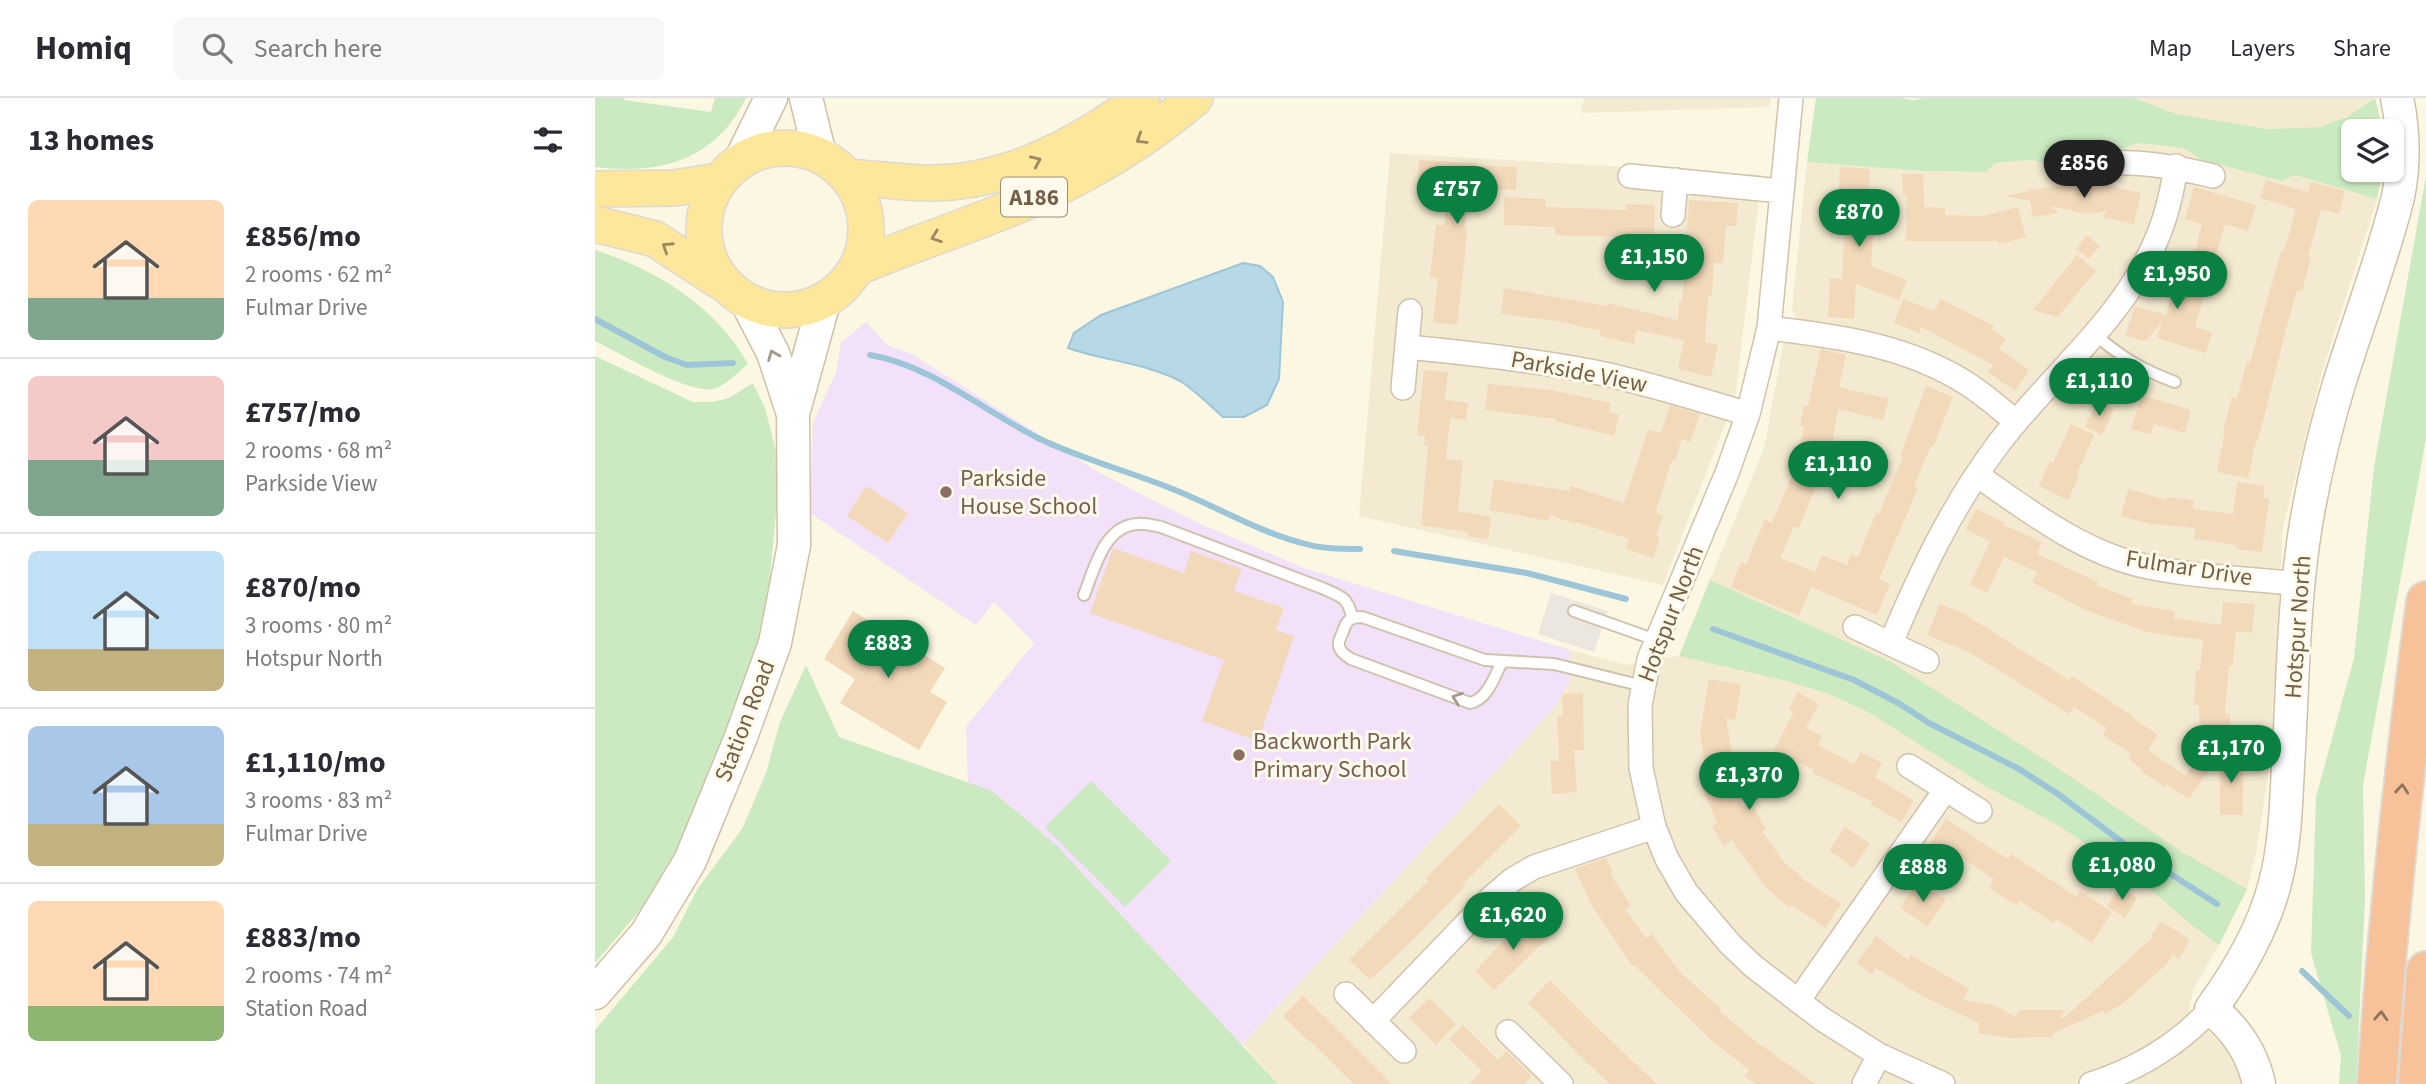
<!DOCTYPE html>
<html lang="en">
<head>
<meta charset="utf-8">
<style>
	body { margin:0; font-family:"Source Sans 3",sans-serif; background:#f7f7f7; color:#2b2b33; height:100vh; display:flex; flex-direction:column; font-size:26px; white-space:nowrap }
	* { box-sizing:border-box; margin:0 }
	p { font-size:23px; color:#7c7c81 }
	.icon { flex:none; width:38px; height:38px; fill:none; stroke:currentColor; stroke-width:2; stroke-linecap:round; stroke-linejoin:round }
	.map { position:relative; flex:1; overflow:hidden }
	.side { display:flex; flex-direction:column; background:#fff; width:595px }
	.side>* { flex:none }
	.tools { position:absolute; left:1746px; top:21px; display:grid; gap:14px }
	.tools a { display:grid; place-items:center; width:63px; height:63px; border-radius:10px; background:#fff; box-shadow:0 2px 5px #0004; font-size:35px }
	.price { position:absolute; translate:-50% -60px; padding:0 16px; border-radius:24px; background:#0b8043; color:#fff; font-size:23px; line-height:46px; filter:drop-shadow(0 2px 4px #0008) }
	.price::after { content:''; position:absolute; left:50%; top:42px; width:21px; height:16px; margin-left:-10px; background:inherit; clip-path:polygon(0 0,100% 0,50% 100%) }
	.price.current { background:#222; color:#fff }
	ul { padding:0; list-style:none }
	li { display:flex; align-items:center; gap:21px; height:175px; padding:0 28px }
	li+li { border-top:2px solid #e1e1e2 }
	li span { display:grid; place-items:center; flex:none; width:196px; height:140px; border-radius:10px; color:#555 }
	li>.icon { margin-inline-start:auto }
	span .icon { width:84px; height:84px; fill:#fffc; stroke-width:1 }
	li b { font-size:30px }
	h2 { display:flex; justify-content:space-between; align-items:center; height:84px; padding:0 28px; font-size:30px }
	header { display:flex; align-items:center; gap:42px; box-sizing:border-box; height:98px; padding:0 35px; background:#fff; border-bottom:2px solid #e1e1e2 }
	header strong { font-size:33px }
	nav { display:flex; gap:38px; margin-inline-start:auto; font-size:24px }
	.search { width:490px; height:63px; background:#f7f7f7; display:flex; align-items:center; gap:18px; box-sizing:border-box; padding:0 24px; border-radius:10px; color:#7c7c81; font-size:26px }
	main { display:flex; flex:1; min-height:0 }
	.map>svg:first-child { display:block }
</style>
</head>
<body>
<header>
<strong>Homiq</strong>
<div class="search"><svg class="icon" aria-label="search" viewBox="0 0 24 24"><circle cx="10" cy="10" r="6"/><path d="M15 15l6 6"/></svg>Search here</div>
<nav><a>Map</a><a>Layers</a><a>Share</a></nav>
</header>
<main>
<section class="side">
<h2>13 homes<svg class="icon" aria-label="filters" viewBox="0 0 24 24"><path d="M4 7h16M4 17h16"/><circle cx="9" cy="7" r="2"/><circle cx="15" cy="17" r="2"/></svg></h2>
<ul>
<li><span style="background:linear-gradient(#ffd9b3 70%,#7fa58c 0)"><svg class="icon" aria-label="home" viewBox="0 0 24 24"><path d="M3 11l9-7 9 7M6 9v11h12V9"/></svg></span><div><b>£856/mo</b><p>2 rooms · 62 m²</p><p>Fulmar Drive</p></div></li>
<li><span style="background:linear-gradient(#f6c9c9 60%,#7fa58c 0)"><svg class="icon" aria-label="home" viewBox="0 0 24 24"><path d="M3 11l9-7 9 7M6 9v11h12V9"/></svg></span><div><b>£757/mo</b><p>2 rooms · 68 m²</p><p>Parkside View</p></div></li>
<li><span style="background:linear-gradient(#bfe0f5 70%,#c2b280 0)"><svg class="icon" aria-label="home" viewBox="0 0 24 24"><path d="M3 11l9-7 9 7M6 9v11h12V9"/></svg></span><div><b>£870/mo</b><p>3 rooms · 80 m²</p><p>Hotspur North</p></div></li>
<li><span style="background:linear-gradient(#a9c7e8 70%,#c2b280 0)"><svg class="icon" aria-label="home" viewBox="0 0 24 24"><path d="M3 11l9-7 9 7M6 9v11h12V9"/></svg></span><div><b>£1,110/mo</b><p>3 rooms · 83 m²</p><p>Fulmar Drive</p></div></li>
<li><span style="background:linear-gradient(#ffd9b3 75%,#8fb573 0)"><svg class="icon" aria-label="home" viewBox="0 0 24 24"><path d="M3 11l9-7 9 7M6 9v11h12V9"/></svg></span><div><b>£883/mo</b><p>2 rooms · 74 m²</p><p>Station Road</p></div></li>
</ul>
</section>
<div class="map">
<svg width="1831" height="986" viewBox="0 0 1831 986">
	<rect width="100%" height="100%" fill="#fcf7e3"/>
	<!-- residential -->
	<path fill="#f4ead1" d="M989,0H1176L1174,9L986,15Z
		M1538,0H1779L1752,19L1724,29L1673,31L1582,16Z
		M1544,45L1588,50L1607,62L1686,83L1700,77L1782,101L1726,277L1688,429L1676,658L1661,755L1652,791L1624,847L1598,892L1594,912L1619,940L1632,949L1647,974L1651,986H683L648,946L958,611L975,583V552L1032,567L1084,558L1169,350L1189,242L1201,236V219L1197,211L1212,64L1327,73L1391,74L1400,65L1437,62L1452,66L1525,51Z
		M795,55L1167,77L1140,300L1068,487L764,418Z"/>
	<!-- industrial -->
	<path fill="#ebe6de" d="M956,495L1013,513L999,554L943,536Z"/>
	<!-- education -->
	<path fill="#f3e0f9" d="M271,224L292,247L317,256L503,374L601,424L709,470L975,552V583L958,611L626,969L373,686L371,629L439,545L399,504L381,527L215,415L218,324L241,275L246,245Z"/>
	<!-- green -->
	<path fill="#cbeac1" d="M0,0H29V2L116,14L120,0H151C121,62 65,77 0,69Z
		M1221,0H1305L1319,2L1330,0H1538L1582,16L1673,31L1724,29L1752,19L1780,0L1788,33H1759V72H1788L1782,101L1700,77L1686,83L1607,62L1588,50L1544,45L1526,51L1452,66L1437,62L1400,65L1391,74L1327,73L1212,64Z
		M1831,78V341L1768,687L1770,802L1761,986H1744L1746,958L1716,855L1721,699L1759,560L1779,369Z
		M0,152C60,171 122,209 153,266C142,275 131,288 117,291C94,296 24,255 0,243Z
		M0,258L98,304H117L134,300L158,285L170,310L180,349L184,383L175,479L162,552L74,774L48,809L0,865Z
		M1115,482L1296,564L1458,667L1587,754L1652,791L1624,847L1598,828L1543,781L1464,728L1387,686L1273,614L1232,595L1188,582L1084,558Z
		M211,567L244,639L397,693L462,748L683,986H0V932L78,839L103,790L147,731L171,675L185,624Z
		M496,683L576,763L530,809L450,729Z"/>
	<!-- water -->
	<path fill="#b7d8e6" stroke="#9dc5d8" stroke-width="2" d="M648,165L665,168L678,179L688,204L684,281L672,307L649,319H628C614,307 600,292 585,283C551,265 510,263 473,250L479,235L506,217Z"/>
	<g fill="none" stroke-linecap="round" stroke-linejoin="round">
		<!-- stream -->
		<path stroke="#9dc5d8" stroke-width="6" d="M0,221L70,259L92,267L138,265
			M275,257C336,267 390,314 445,341C487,361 532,373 575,390C619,407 661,433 707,445C726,451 746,451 765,451
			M799,453L932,475L1031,501
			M1118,531L1259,582L1305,606L1334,625L1424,671L1463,696L1531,747L1622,806
			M1707,873L1754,918"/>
	</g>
	<!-- building -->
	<path fill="#f2d9ba" d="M824,62L881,65V68L922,69L921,92L874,90L869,130H872L870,157L862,227L838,224L843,180L835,179L841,127H849L853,89H851V82L823,80Z
		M1245,69L1275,71L1274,108H1280L1276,168L1312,182L1304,202L1261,186L1259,221L1233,219L1235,180L1249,181L1247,180L1251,94L1244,93Z
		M1307,76H1328L1329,109L1350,110V117L1389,118L1423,109L1431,139L1404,146L1403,143H1311L1312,97H1308Z
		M1671,82L1713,94L1716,84L1750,93L1744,116L1726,111L1713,159L1716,160L1707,193L1702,192L1693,224L1663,342H1661L1653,380L1622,374L1630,333H1628L1637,299L1642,300L1652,264L1655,265L1676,188L1687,152L1689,153L1701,111L1665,100Z
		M1492,83L1546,95L1539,126L1507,119L1512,113L1493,116L1455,108L1464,115L1438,119L1435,103L1410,98L1434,93L1433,89L1437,92Z
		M1599,89L1661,107L1653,133L1630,126L1619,164L1599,158L1607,126L1590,121Z
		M909,99L951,101L950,109L1031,112V106L1060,107L1059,137L1023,136V139L960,137V129L909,127Z
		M1094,102L1143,105L1141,128H1131L1128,165H1119L1117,198H1113L1110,244L1123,247L1116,279L1083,271L1089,242L1042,232L1039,246L1005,238L1006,233L962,223L906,216L909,190L1012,208V205L1083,222L1084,203H1087L1090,167L1061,165L1063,148L1091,150Z
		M1492,137L1505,148L1494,161L1481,151Z
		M1589,155L1612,162L1602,196L1609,197L1600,229L1617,234L1611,255L1562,240L1567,224L1551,243L1530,238L1540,208L1571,217Z
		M1482,157L1501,173L1463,219L1438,212Z
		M1308,201L1339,213L1346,201L1399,228L1397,232L1411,241L1404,251L1434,272L1420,293L1393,274L1398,267L1326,229L1324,235L1299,225Z
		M1226,251L1251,257L1244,289L1294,301L1288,322L1243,311L1234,362H1231L1204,430L1199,428L1185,460L1220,474L1227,457L1252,467L1256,456L1263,459L1281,415L1284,416L1308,359L1305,358L1331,288L1358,299L1338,349L1336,348L1319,388L1323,390L1284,481L1295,486L1282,517L1216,489L1204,518L1136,489L1146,464L1151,466L1170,421L1177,425L1206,356L1203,355L1209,329L1205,328L1209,307L1213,308Z
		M1504,262H1510L1525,274L1505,299L1486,284Z
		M829,272L853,274L850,302L873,305L871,322L855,320L851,361L868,363L863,413L896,419L893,441L872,438L873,434L826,427L833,348L829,347L830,338L822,337Z
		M893,286L956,292L1016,305L1014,314L1024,317L1019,338L960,323L961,321L890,312Z
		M1546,297L1596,312L1590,335L1559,326L1556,336L1536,331Z
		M1502,303L1519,311L1507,337L1490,329Z
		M1075,307L1105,316L1095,344L1087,341L1080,363L1077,362L1062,409L1061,415L1068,417L1061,438L1065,439L1058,460L1031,451L1034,441L981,424L980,426L955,417L954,423L894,412L899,381L974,393L976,388L1029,405L1053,332L1066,335Z
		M1476,326L1499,337L1482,376L1484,377L1473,402L1444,388L1455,363L1458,365Z
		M1642,384L1670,388L1668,400L1674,401L1667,454L1641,451L1642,447L1599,441L1600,430L1559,426V427L1526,418L1533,391L1571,402V399L1599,402L1598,411L1638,416Z
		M271,388L313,415L293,445L252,418Z
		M1381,411L1409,424L1408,427L1447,444L1442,456L1503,484L1501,487L1538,501L1536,506L1580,513L1579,520L1626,527L1628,504L1660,506L1657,535L1641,533L1638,568H1634L1630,616H1635V641L1594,701L1572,686L1570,689L1546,673L1547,671L1533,661L1536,656L1508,637L1512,630L1479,609L1474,616L1374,554L1332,537L1345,506L1368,515L1474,582L1477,578L1539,619L1538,620L1563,637L1553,652L1591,678L1605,657L1604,607H1599L1601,572H1605L1608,542L1552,534L1490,512L1437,484L1442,474L1409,459L1392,495L1375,487L1395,443L1371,432Z
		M518,450L589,475L596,453L647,471L639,493L689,510L681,532L699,538L663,643L607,623L629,562L495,515Z
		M258,513L350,570L335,594L352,604L324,652L245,605L260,581L229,561Z
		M1114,581L1146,586L1140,622L1131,620L1139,667L1130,668L1148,710L1156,705L1171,731L1167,733L1189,764L1212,784L1246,806L1230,830L1197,807L1195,810L1171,790L1137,742L1128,747L1117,728L1122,725L1105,685L1113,682L1105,637Z
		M1202,594L1224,606L1211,630L1227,638L1223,647L1259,666L1266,654L1287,665L1280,679L1319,703L1306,724L1275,706L1277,703L1218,675L1219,672L1179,652L1199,613L1194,611Z
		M988,595L989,652H979L982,694L957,696L955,663H964L962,618H968L967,596Z
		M1625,657H1648V717H1625Z
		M904,706L926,728L868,786L870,788L822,838L775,882L754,862L834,782L831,780Z
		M1351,721L1413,761L1416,756L1482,799L1485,793L1517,814L1497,845L1461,821L1459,825L1425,803L1422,808L1394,790L1399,781L1364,758L1361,764L1334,747Z
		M1250,729L1275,746L1258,770L1234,752Z
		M1011,760L1018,774L1015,775L1036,808L1030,811L1051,840L1057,836L1084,873L1126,911L1124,913L1163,945L1221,986H1161L1149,978L1154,972L1116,942L1039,867L1037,868L997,808L980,771Z
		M1323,783L1351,802L1332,829L1305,809Z
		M1525,789L1542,800L1530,820L1512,808Z
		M934,816L956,837L899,892L880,873Z
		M1566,823L1595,842L1584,861L1578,857L1571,867L1527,906L1510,916L1508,913L1458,935V939L1416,940L1383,935L1384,925L1327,898L1281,870L1277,876L1262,865L1281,838L1313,862L1316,857L1374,891L1368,902L1402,908L1420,919L1425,912H1470L1465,919L1468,921L1558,839L1556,838Z
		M955,882L1008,935L1062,986H1015L990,963L933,905Z
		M708,898L736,925L797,986H759L714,942L713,943L688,918Z
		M834,900L861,926L841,947L814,920Z
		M868,927L903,962L911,953L937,978L929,986H874L887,973L854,941Z"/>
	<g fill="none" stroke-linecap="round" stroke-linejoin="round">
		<!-- lane casing -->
		<g stroke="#d0c2ac" stroke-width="14">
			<path id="lane" d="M1499,236C1528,260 1545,271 1580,284
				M489,497C499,472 509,427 543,426C550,425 559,428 566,429L727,490C745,498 753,499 757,519
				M979,513L1061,542
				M907,564C899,579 893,601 875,605L756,561C751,558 745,554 744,548C743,544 745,540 747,536C751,524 753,519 767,519L890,562L959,566L1048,588"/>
		</g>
		<!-- street casing -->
		<g stroke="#d0c2ac" stroke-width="26">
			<path id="street" d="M1196,0L1174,230L1153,316L1132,375L1054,561L1045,607L1046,670L1059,729L1072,761L1091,794L1135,846L1158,868L1227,921L1284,957L1348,986
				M1511,65C1548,63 1582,69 1618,78
				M1035,78L1186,93
				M1078,117L1081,82
				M1174,230C1243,238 1315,248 1374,287C1391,298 1406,311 1421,324
				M813,249C880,256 948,263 1014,277C1061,288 1107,302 1153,316
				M808,290L815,213
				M1382,377C1434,413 1486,454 1549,468C1599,479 1652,480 1703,486
				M1260,529L1332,563
				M1296,545C1326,473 1357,408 1404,345C1455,278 1526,223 1560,145C1571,121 1577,95 1581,68
				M1314,668L1385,713
				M751,896L809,953
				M1203,903L1351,691
				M778,923L897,799L917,782L939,769L1059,729
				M913,934L966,986
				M1269,986L1284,957
				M1496,986C1543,971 1583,947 1616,911"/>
		</g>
		<!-- secondary casing -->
		<g stroke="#d1c0a7" stroke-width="35">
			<path id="secondary" d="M211,0L225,57
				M144,65L176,0
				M150,201L178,255L198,316
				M0,895L51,836L95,763L146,639L180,545L199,447L198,316L229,204
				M1664,986C1657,954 1641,931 1616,911C1643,874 1667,833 1679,789C1690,750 1691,709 1693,668C1698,587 1698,505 1711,426C1719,379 1730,332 1744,286C1763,224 1787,163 1803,99C1810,65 1809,34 1802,0"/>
		</g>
		<!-- primary casing -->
		<g stroke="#ded9d3" stroke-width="38">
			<path id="primary" d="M109 131a81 81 0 1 1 162 0a81 81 0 1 1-162 0Z
				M254,79C281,81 308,85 335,85C414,85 485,46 547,0
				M0,91L79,90L124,83
				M0,126L60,141L126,184
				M263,169C336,138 415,116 485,78C526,56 565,30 600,0"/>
		</g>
		<!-- highway casing -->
		<g stroke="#ded9d3" stroke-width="42">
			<path id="highway" d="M1782,986C1792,824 1810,663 1831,503
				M1823,986L1831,873"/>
		</g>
		<!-- lane -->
		<use href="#lane" stroke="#fff" stroke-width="10"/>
		<!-- street -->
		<use href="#street" stroke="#fff" stroke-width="23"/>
		<!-- secondary -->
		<use href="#secondary" stroke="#fff" stroke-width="32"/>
		<!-- primary -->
		<use href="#primary" stroke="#fce79a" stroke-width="35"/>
		<!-- highway -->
		<use href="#highway" stroke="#f7c199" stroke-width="38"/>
	</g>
	<!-- one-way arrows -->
	<defs><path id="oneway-chevron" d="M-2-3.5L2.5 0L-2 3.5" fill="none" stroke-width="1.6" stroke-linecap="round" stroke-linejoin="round" transform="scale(1.75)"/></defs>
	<g stroke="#9d8861">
		<use href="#oneway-chevron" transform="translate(546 41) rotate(148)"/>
		<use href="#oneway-chevron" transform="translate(441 63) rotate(-24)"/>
		<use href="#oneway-chevron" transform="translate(341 139) rotate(160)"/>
		<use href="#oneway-chevron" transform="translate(72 149) rotate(-147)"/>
	</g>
	<g stroke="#a59789">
		<use href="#oneway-chevron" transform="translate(178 257) rotate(-112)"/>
		<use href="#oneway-chevron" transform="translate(862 600) rotate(-160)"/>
	</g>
	<g stroke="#8e7359">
		<use href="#oneway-chevron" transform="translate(1807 691) rotate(-85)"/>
		<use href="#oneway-chevron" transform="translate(1786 918) rotate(-87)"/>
	</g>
	<!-- markers -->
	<g fill="#8d6e63" stroke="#fffae9" stroke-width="2.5">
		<circle cx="351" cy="394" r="7"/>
		<circle cx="644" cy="657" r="7"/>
	</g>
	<g text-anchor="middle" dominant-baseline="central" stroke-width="6" stroke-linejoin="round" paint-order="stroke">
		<!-- shield labels -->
		<rect fill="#fffae9" stroke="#9e8e79" stroke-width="2" x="406" y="79.5" width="66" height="39" rx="5"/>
		<g font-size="23" font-weight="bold" fill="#745f49">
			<text x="439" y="99">A186</text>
		</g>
		<!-- street labels -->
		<g font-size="24" fill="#745f49" stroke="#fffae9">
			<text transform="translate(984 274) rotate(11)">Parkside View</text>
			<text transform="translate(1594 470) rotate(9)">Fulmar Drive</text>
			<text transform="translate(1076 516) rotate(-69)">Hotspur North</text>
			<text transform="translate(1703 529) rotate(-86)">Hotspur North</text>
			<text transform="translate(150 623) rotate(-69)">Station Road</text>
		</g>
		<!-- education labels -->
		<g font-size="24" fill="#785e54" stroke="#fffae9" text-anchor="start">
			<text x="365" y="380">Parkside<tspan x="365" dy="28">House School</tspan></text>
			<text x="658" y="643">Backworth Park<tspan x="658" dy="28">Primary School</tspan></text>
		</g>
	</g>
</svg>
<div class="tools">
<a><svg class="icon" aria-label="layers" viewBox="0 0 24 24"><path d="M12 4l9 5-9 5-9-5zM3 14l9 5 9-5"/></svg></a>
</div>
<b class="price current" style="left:1489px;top:102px">£856</b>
<b class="price" style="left:862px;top:128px">£757</b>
<b class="price" style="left:1264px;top:151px">£870</b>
<b class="price" style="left:1059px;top:196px">£1,150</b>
<b class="price" style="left:1582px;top:213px">£1,950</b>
<b class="price" style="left:1504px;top:320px">£1,110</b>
<b class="price" style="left:1243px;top:403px">£1,110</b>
<b class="price" style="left:293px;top:582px">£883</b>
<b class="price" style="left:1636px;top:687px">£1,170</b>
<b class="price" style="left:1154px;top:714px">£1,370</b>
<b class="price" style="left:1527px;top:804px">£1,080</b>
<b class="price" style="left:1328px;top:806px">£888</b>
<b class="price" style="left:918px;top:854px">£1,620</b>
</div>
</main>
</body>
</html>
